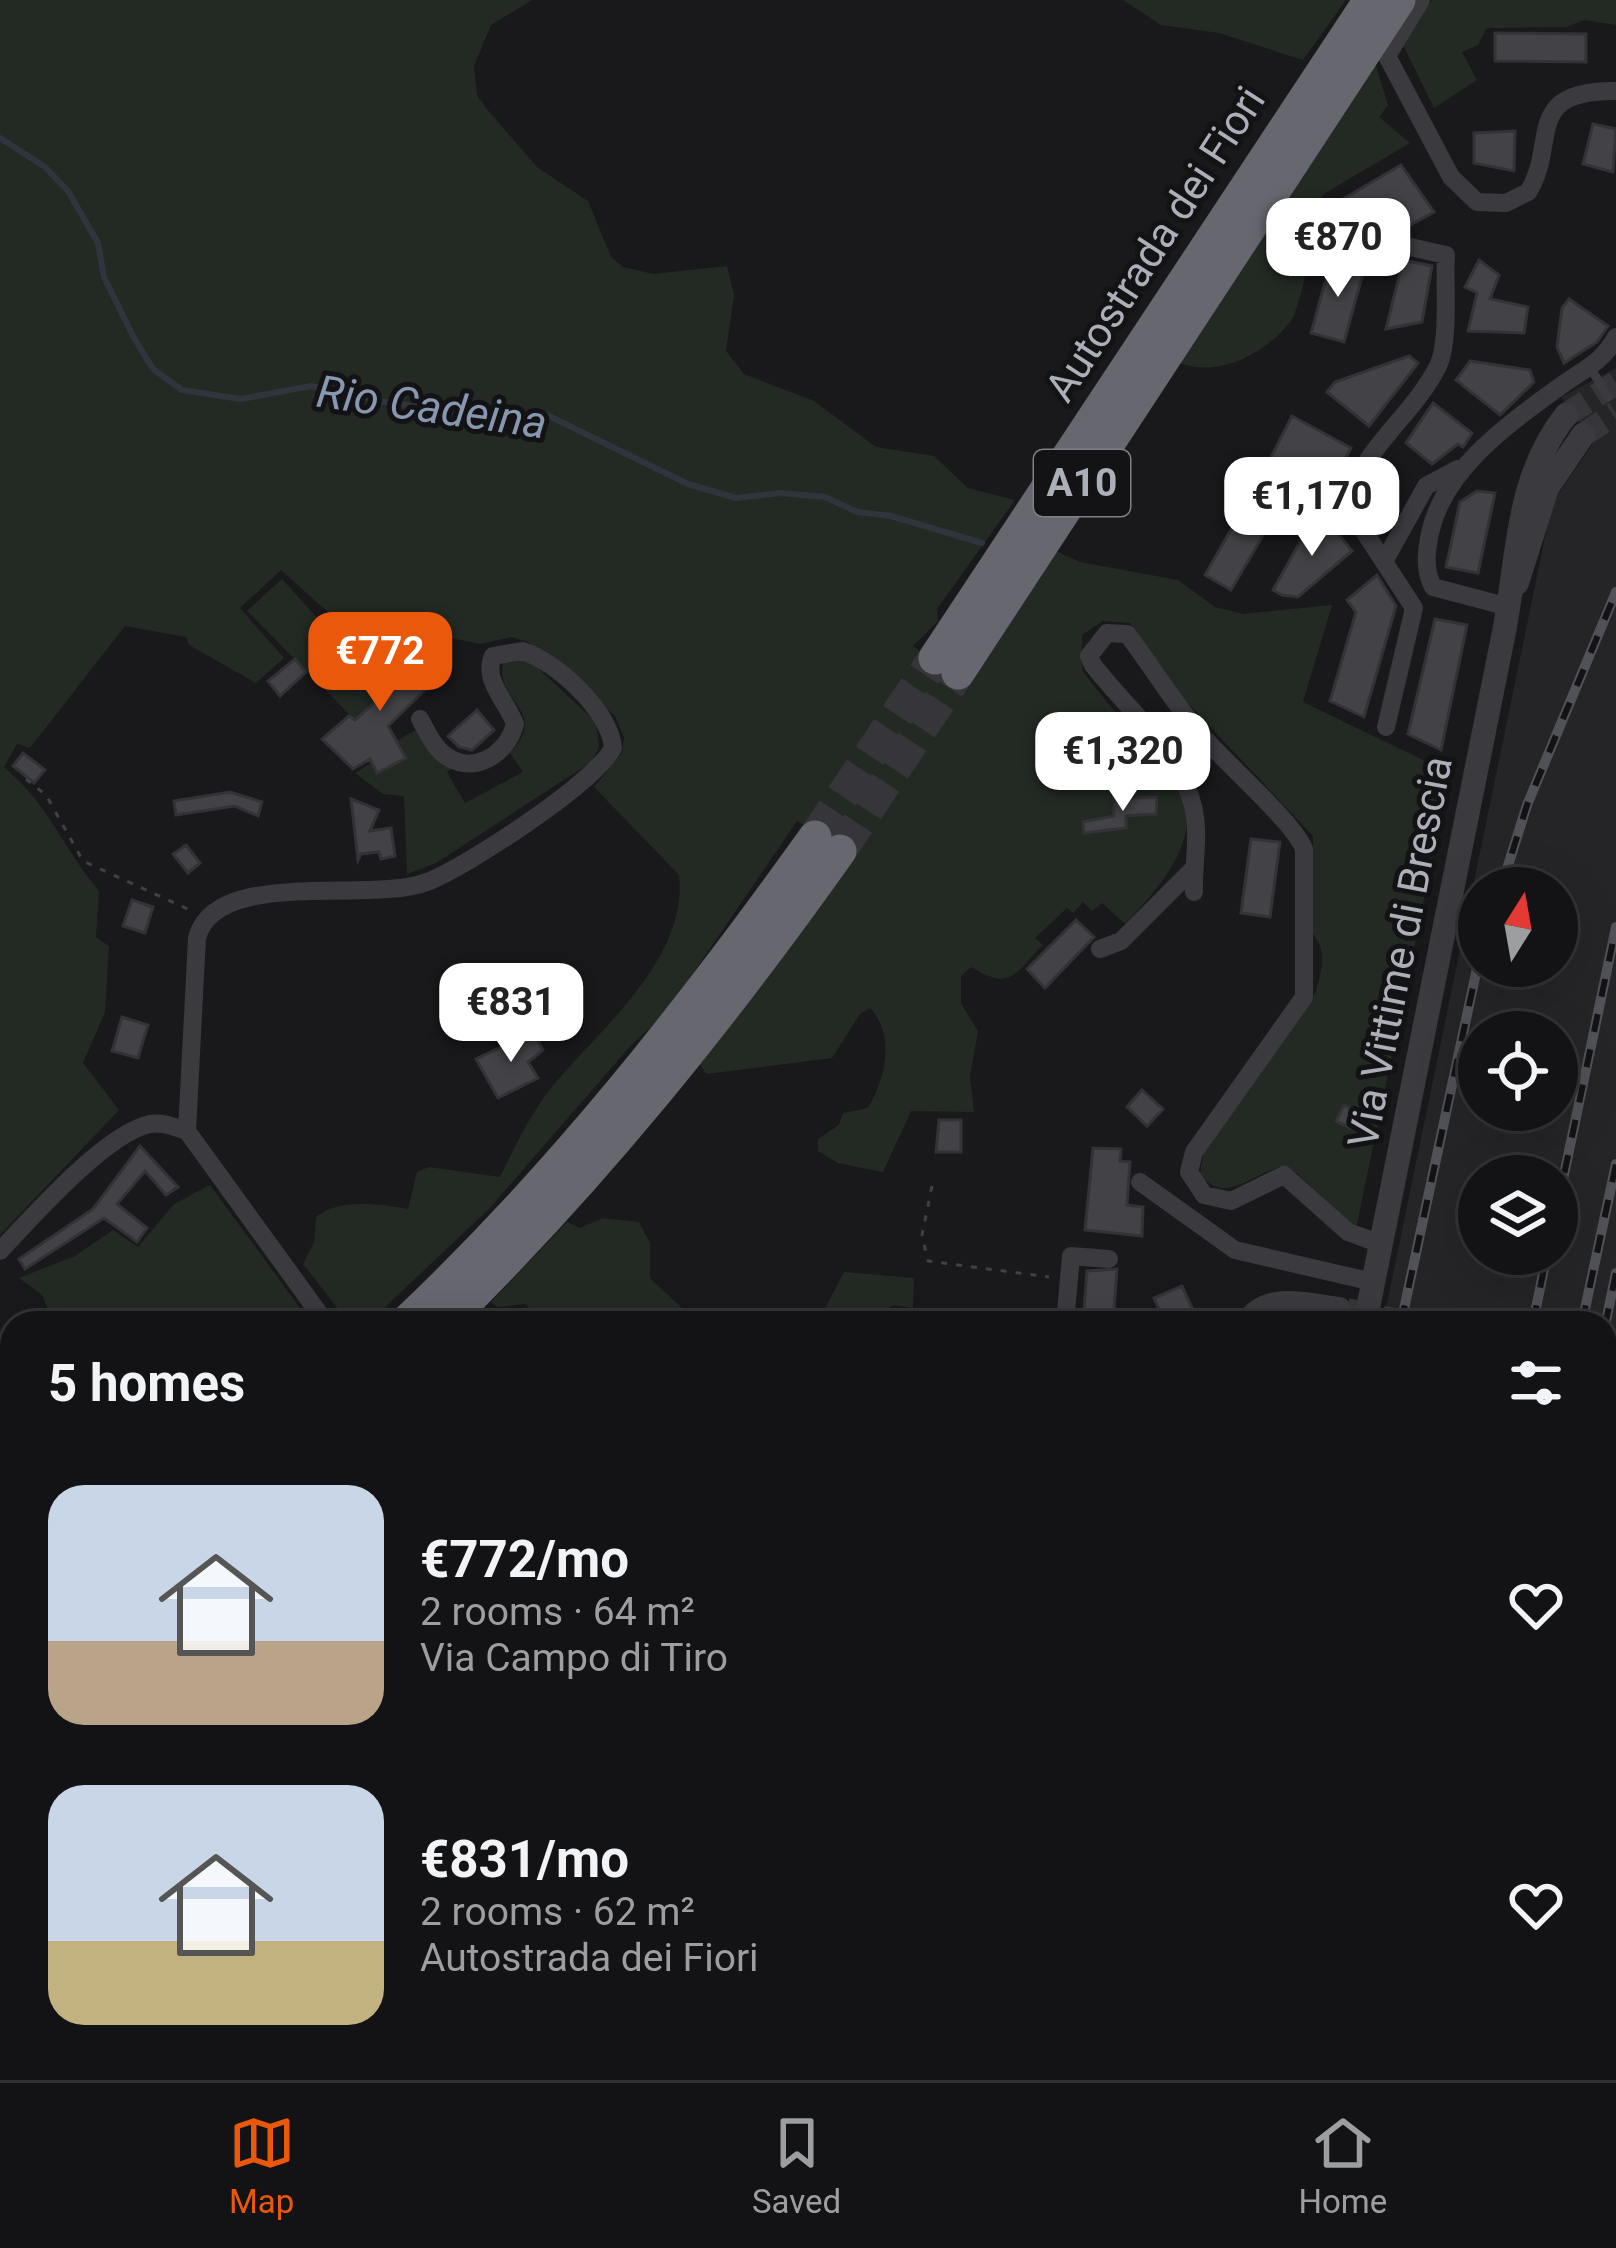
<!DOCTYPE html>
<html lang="en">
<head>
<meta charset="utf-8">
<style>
	body { margin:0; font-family:Roboto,sans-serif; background:#1c1b1d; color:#f1f3f6; height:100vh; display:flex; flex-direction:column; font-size:45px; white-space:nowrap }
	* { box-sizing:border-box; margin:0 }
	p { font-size:39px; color:#9d9ea0 }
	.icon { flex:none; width:66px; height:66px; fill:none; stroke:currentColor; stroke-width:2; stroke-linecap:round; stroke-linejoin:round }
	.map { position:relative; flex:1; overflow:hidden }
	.panel { position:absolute; left:0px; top:1311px; width:1617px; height:771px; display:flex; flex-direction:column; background:#131214; border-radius:36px 36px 0 0; box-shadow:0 12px 48px #0002,0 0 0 3px #323234 }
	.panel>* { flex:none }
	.needle { width:78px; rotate:11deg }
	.controls { position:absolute; left:1458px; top:867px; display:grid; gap:24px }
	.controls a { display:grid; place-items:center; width:120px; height:120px; border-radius:50%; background:#131214; box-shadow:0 12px 48px #0002,0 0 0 3px #323234; font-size:60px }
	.price { position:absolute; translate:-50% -102px; padding:0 27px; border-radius:24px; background:#fff; color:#222; font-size:39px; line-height:78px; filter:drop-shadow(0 3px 6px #0008) }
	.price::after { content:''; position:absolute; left:50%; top:72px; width:36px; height:27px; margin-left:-18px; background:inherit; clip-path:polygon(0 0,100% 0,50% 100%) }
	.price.on { background:#ea580c; color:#fff }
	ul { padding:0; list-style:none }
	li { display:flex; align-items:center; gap:36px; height:300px; padding:0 48px }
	li span { display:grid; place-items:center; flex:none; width:336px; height:240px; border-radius:36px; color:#555 }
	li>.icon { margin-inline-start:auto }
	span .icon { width:144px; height:144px; fill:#fffc; stroke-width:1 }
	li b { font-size:51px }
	h2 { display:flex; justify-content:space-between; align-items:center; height:144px; padding:0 48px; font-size:51px }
	.tab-bar { display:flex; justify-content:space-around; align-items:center; height:168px; border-top:3px solid #323234; background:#131214; font-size:33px; color:#9d9ea0 }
	.tab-bar a { display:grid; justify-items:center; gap:6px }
	.tab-bar .on { color:#ea580c }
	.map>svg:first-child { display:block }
</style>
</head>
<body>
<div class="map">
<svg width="1616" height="2080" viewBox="0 0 1616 2080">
	<rect width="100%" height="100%" fill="#19181a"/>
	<!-- built -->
	<path fill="#252427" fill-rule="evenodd" d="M1616,368V1434L1605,1488V1323H1383L1552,503L1594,442L1561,397ZM1479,888H1557V966H1479ZM1479,1032H1557V1110H1479ZM1479,1176H1557V1254H1479Z
		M1234,2070H1521L1519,2080H1232Z"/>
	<!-- green -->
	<path fill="#232a24" d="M0,0H532L491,25L474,66L477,95L486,108L537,167L588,201L611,257L623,267L653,274L727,266L734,295L726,351L744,374L814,401L876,447L934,456L968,488L1015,500L937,609L938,621L913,646L964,683L1053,550L1080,562L1178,580L1215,607L1243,614L1332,605L1303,702L1450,773L1356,1229L1297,1173L1282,1167C1253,1172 1223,1208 1200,1173L1204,1151L1316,992C1321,971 1328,952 1313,934V836L1171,685L1130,623L1103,621L1082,635V670C1156,775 1252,795 1125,924L1102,903L1092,911L1083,902L1073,913L1067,908L1035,938L1043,945C1013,975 1011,991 971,967L961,976V1003L978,1031L970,1077L974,1112L911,1111L883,1172L838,1163L818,1151V1139L839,1125L843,1113L868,1108C885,1080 896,1035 870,1008L860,1014L832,1058L706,1074L700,1064L761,987L848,853L797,821L664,1016L633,1043L489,1209L368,1323H349L303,1264L314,1242L316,1217C338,1198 381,1204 408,1209L417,1172L429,1167L500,1177C517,1142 535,1104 562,1075C610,1021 688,953 679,875L594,787L622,753L624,737L615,716L528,642L511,637L481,644L331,615L281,570L240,608L284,658L256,683L189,645L186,637L125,626L30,748L17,744L4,767C51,807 60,844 99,891L96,937L109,946L105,1012L83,1063L119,1110L0,1235Z
		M1123,0H1346L1303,60L1219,33L1161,25Z
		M1432,0H1616V25L1584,20L1566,27L1487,28L1478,45L1462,52L1477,80L1434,108L1401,41Z
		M1374,59L1388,105L1379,117L1410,143L1322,195C1316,219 1302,308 1290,322C1264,355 1215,380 1175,361Z
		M282,579L385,693L355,720L247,611Z
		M528,659L596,722L599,747L593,761L436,863L407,874L404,796L383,794L355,773L371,763L378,773L407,757L398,740L419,728L453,767L447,772L465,803L523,772L510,753C550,710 495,703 503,663Z
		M210,1185L311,1323H54L42,1295L19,1278L75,1256L113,1230L138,1247L174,1204Z
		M603,1218L639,1222L650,1243V1278C666,1293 683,1310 701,1323H539L526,1304L497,1307L491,1302L567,1222L580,1228Z
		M844,1272L914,1278L913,1308L894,1305L862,1323H809L821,1316Z
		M12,1681V1901L0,1889V1689Z
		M184,2070H309L307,2080H198Z
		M561,2070H752L758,2080H623L613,2073L594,2080H563Z"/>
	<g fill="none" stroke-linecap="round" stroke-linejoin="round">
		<!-- stream -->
		<path stroke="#30353d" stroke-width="6" d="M0,138L45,167L68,191L98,243L104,277L133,336L153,369L182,390L241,399L311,386L394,404L547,415L688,484L736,498L780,493L825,497L857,512L891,516L982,543"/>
	</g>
	<!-- building -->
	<path fill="#434347" stroke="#333236" stroke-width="3" d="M1495,33L1586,34V62L1495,61Z
		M1593,124L1616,129L1613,172L1583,164Z
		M1515,131L1514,171L1474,163V133Z
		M1401,165L1434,212L1403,229L1391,209L1367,223L1355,221L1343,199Z
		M1332,257L1365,266L1344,342L1311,333Z
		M1403,260L1432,266L1422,322L1386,329Z
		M1479,260L1499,275L1490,299L1528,307L1524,333L1468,331L1477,293L1465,287Z
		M1569,299L1608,326L1597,342L1564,363L1557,347L1562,308Z
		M1409,356L1418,363L1369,426L1327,392L1335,382Z
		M1470,361L1530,370L1534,382L1500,415L1456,380Z
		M1433,403L1472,433L1463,447L1458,444L1432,464L1406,443Z
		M1292,416L1351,448L1328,491L1271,457Z
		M1477,491L1495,493L1478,573L1446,567L1460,502Z
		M1248,500L1275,515L1231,590L1205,575Z
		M1313,519L1328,521L1352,551L1298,597L1282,595L1273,590Z
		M1377,575L1396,606L1364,717L1330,701L1356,612L1347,600Z
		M1435,619L1467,625L1441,750L1408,734Z
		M392,643L431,684L388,726L406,758L377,773L370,759L353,769L322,739L349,716L355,720L385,693L364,669Z
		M295,659L306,672L280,696L268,681Z
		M477,710L494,730L472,750L459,747L448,736Z
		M23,753L45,770L34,783L13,766Z
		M230,792L262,802L258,816L235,806L176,815L174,801Z
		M1157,797L1156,814L1126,816V828L1084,833L1083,822L1114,816V799Z
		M351,799L379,810L370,831L391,828L395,856L381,859L379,852L361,854L358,860Z
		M1251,839L1280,842L1270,917L1241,913Z
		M186,845L200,863L188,873L173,854Z
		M132,900L153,907L145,933L123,926Z
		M1076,920L1094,937L1045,988L1027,969Z
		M122,1017L148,1025L138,1058L112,1051Z
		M533,1032L543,1050L528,1062L538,1078L498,1098L476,1059Z
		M1142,1090L1163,1109L1147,1126L1127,1107Z
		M1344,1105L1358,1112L1350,1128L1336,1121Z
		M939,1120H961V1152H936Z
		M140,1146L178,1187L166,1195L145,1171L117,1204L147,1228L137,1242L104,1218L25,1269L19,1259L93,1209Z
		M1093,1148L1121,1149L1120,1161L1130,1162L1127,1205L1143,1207L1142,1236L1085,1230Z
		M1117,1269L1113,1323H1083L1087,1271Z
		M1182,1286L1199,1323H1165L1154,1298Z"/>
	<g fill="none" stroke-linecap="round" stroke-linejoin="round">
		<!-- tertiary-tunnel -->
		<path stroke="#36363a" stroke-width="24" stroke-dasharray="24 12" stroke-linecap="butt" d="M1566,415L1616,383
			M1583,435L1616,413
			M1347,1310L1409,1323
			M1605,1362L1616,1365
			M1605,1388L1616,1390
			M0,1766L12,1758"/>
		<!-- motorway-tunnel -->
		<path stroke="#36363a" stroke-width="33" stroke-dasharray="33 16" stroke-linecap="butt" d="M815,837L935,658
			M840,851L958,673"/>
		<!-- path -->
		<path stroke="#404146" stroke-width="3" stroke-dasharray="6 9" stroke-linecap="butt" d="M26,779L46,795L83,861L190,910
			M932,1186L922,1235L928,1261L1049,1277
			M1518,2080L1520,2070"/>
		<!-- service -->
		<path stroke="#3a3a3f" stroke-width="9" d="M1590,367L1608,397
			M1605,1729L1616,1676
			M1583,2070L1598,2080
			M1542,2080L1553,2070"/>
		<!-- minor -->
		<path stroke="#3a3a3f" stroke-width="18" d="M1421,0L1387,56L1451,177L1477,202L1506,203L1528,192C1559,144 1521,90 1616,91
			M1331,223L1343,232L1446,255C1444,285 1450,341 1438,366C1413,416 1361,449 1347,505L1414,608L1386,727
			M1385,560L1426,486L1458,469
			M1509,607L1433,587C1424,569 1426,553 1430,533C1444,468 1511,422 1562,385C1584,369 1603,362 1616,337
			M1194,892C1193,863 1200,835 1193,806C1179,751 1127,709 1093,665L1089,656L1107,633L1127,634C1154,669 1176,707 1205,739C1228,765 1294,823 1304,849V997L1194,1152L1189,1172L1204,1195L1231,1201L1284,1175L1348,1232L1381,1244
			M1100,949L1121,941L1193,869
			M187,1131L197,938C215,867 369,904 427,882C466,867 595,783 613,748C611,712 556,661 522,651L493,656C482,680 507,701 515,724C507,756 470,778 441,752C432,744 426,730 420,719
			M1140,1182L1235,1250L1373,1282
			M0,1251C32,1217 106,1133 150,1124C163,1122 175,1127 187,1131L326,1323
			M1065,1323L1071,1256L1109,1259
			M0,1934L12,1930
			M0,1969L12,1977
			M157,2070L172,2080
			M771,2070L778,2080
			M1025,2070L1027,2080
			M420,2080L432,2070
			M970,2080L984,2070"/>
		<!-- tertiary -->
		<path stroke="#3a3a3f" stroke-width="24" d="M1517,583L1547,488L1583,435
			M1247,1323C1267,1292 1308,1305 1339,1309
			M1256,1323H1293
			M1365,1323L1504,632C1519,555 1515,480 1566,415
			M511,2070L518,2080
			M1204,2080L1206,2070"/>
		<!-- motorway -->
		<path stroke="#66676f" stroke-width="33" d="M935,658L1370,0
			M958,673L1399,0
			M405,1323C561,1176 690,1011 815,837
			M445,1323C593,1178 720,1020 840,851
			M0,1639L12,1631
			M0,1669L12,1662"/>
		<!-- rail casing -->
		<g stroke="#515257" stroke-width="10">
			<path id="rail" d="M1501,888L1527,805L1616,592
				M1557,1208L1616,927
				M1401,1323L1479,959
				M1533,1323L1547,1254
				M1582,1323L1616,1164
				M1605,1326L1616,1273
				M1268,2070V2080
				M1374,2080L1376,2070
				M1427,2080L1429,2070
				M1452,2080L1454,2070"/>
		</g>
		<!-- rail -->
		<use href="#rail" stroke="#131315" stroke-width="6" stroke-dasharray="18" stroke-linecap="butt"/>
	</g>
	<g text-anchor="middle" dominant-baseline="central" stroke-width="10" stroke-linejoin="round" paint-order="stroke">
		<!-- shield labels -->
		<rect fill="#131315" stroke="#7e8087" stroke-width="3" x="1034" y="450" width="96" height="66" rx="9"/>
		<g font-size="39" font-weight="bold" fill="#acaeb8">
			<text x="1082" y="483">A10</text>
		</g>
		<!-- street labels -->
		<g font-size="42" fill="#acaeb8" stroke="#131315">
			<text transform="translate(1155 244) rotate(-57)">Autostrada dei Fiori</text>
			<text transform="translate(1400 952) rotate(-79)">Via Vittime di Brescia</text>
		</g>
		<!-- water labels -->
		<g font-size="45" font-style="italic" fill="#8797af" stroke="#131315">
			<text transform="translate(432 407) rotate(8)">Rio Cadeina</text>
		</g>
	</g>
</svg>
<div class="controls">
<a><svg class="needle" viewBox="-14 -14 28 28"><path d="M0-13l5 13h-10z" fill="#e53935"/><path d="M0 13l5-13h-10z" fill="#9d9ea0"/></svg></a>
<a><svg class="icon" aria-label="locate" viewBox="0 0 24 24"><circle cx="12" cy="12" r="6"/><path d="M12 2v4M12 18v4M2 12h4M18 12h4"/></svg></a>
<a><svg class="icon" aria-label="layers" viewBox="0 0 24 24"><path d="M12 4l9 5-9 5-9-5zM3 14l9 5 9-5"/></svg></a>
</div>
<b class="price" style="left:1338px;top:300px">€870</b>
<b class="price" style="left:1312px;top:559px">€1,170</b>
<b class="price on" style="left:380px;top:714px">€772</b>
<b class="price" style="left:1123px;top:814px">€1,320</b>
<b class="price" style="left:511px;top:1065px">€831</b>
<section class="panel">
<h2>5 homes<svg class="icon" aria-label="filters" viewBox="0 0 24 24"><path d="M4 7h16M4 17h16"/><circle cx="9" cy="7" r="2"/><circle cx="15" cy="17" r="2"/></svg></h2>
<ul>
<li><span style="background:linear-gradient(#c9d6e8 65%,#b9a48a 0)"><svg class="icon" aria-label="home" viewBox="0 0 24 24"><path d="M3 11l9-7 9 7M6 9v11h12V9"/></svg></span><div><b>€772/mo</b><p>2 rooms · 64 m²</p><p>Via Campo di Tiro</p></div><svg class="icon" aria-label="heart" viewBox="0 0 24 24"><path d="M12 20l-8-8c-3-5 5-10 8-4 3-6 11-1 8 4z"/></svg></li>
<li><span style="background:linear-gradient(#c9d6e8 65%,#c2b280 0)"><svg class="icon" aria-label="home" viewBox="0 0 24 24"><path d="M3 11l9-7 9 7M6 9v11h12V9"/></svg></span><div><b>€831/mo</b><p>2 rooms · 62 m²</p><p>Autostrada dei Fiori</p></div><svg class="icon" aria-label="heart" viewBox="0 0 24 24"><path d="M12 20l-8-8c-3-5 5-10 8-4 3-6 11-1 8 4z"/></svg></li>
</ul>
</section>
</div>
<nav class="tab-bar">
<a class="on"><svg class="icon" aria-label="map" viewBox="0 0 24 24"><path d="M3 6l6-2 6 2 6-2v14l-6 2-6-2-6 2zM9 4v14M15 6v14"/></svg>Map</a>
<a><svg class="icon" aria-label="saved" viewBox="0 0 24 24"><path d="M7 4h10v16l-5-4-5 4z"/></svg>Saved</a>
<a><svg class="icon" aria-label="home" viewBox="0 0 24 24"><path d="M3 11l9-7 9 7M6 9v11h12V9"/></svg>Home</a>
</nav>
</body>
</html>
